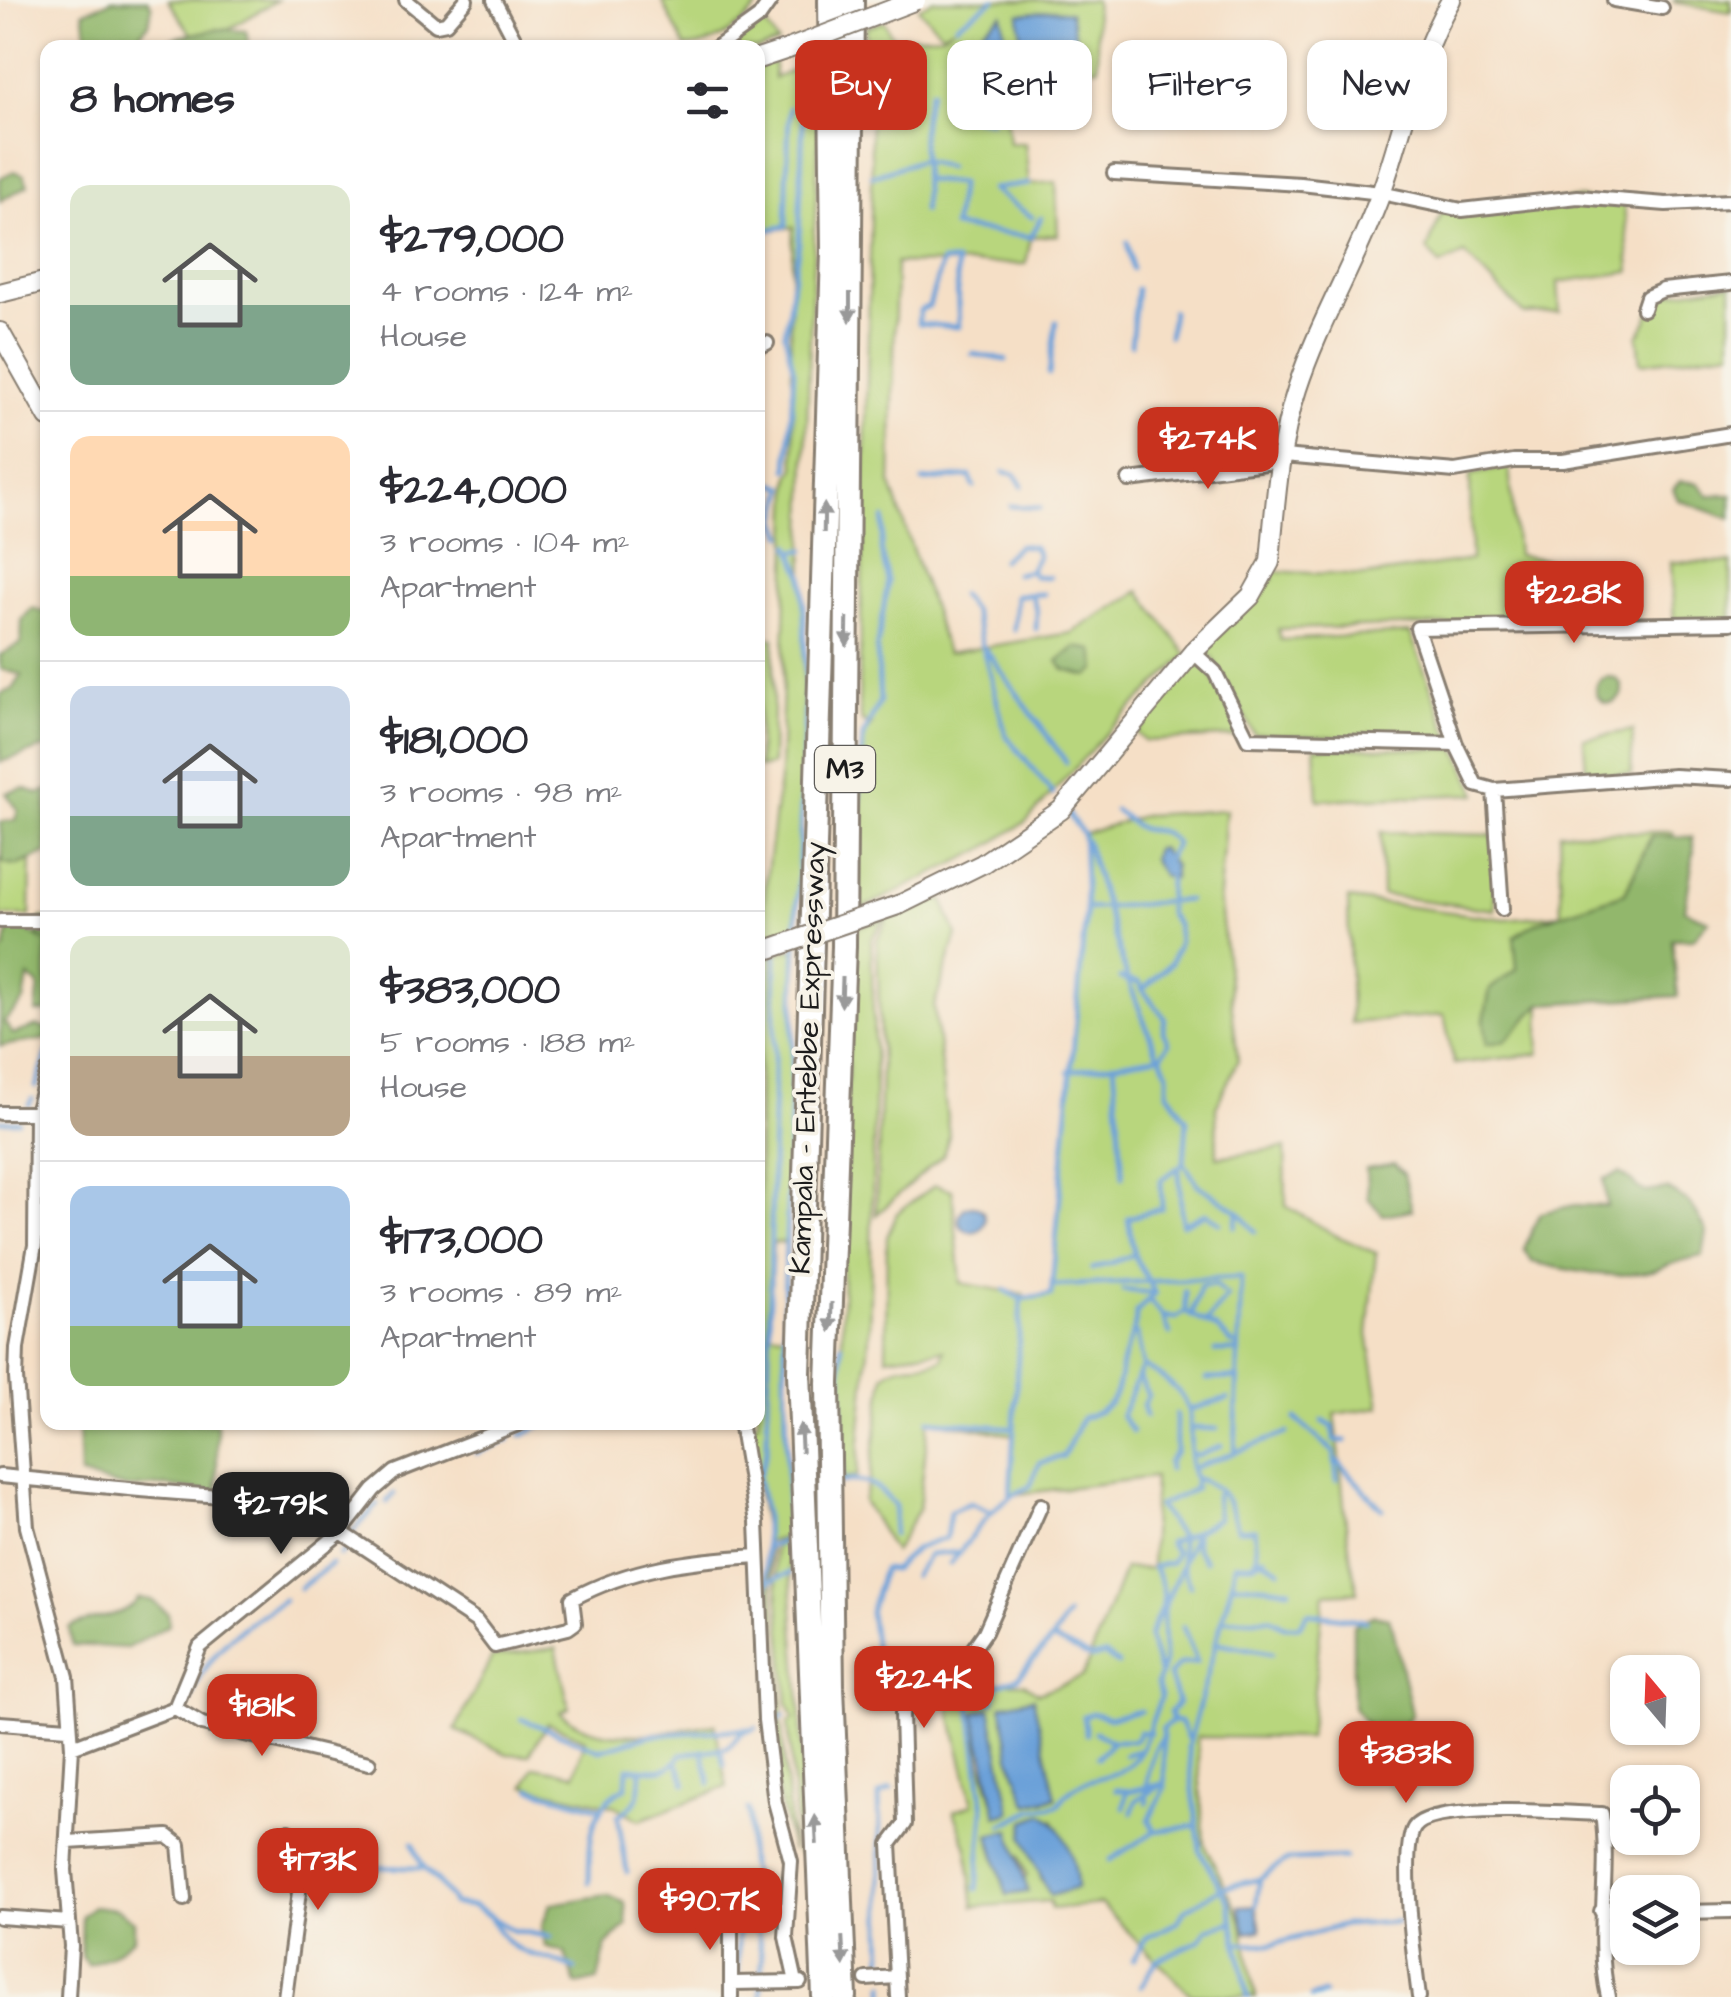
<!DOCTYPE html>
<html lang="en">
<head>
<meta charset="utf-8">
<style>
	body { margin:0; font-family:"Architects Daughter",sans-serif; background:#f2f2f3; color:#2b2b33; height:100vh; display:flex; flex-direction:column; font-size:38px; white-space:nowrap }
	* { box-sizing:border-box; margin:0 }
	p { font-size:32px; color:#7c7c81 }
	.icon { flex:none; width:55px; height:55px; fill:none; stroke:currentColor; stroke-width:2; stroke-linecap:round; stroke-linejoin:round }
	.map { position:relative; flex:1; overflow:hidden }
	.side { position:absolute; left:40px; top:40px; width:725px; height:1390px; display:flex; flex-direction:column; background:#fff; border-radius:20px; box-shadow:0 2px 8px #0004 }
	.side>* { flex:none }
	.hud { position:absolute; left:795px; top:40px; width:785px; height:90px; display:flex; gap:20px }
	.needle { width:65px; rotate:341deg }
	.controls { position:absolute; left:1610px; top:1655px; display:grid; gap:20px }
	.controls a { display:grid; place-items:center; width:90px; height:90px; border-radius:20px; background:#fff; box-shadow:0 2px 8px #0004; font-size:50px }
	.price { position:absolute; translate:-50% -85px; padding:0 22px; border-radius:20px; background:#c8321e; color:#fff; font-size:32px; line-height:65px; filter:drop-shadow(0 2px 5px #0008) }
	.price::after { content:''; position:absolute; left:50%; top:60px; width:30px; height:22px; margin-left:-15px; background:inherit; clip-path:polygon(0 0,100% 0,50% 100%) }
	.price.active { background:#222; color:#fff }
	ul { padding:0; list-style:none }
	li { display:flex; align-items:center; gap:30px; height:250px; padding:0 30px }
	li+li { border-top:2px solid #e1e1e2 }
	li span { display:grid; place-items:center; flex:none; width:280px; height:200px; border-radius:20px; color:#555 }
	li>.icon { margin-inline-start:auto }
	span .icon { width:120px; height:120px; fill:#fffc; stroke-width:1 }
	li b { font-size:42px }
	h2 { display:flex; justify-content:space-between; align-items:center; height:120px; padding:0 30px; font-size:42px }
	.tag { padding:0 35px; border-radius:20px; background:#fff; box-shadow:0 2px 8px #0004; font-size:35px; line-height:90px }
	.tag.active { background:#c8321e; color:#fff }
	.map>svg:first-child { display:block }
</style>
</head>
<body>
<div class="map">
<svg width="1731" height="1997" viewBox="0 0 1731 1997">
	<rect width="100%" height="100%" fill="#f7f3e8"/>
	<filter id="ink" filterUnits="userSpaceOnUse"><feTurbulence type="fractalNoise" baseFrequency=".01" numOctaves="2"/><feDisplacementMap in="SourceGraphic" scale="20" xChannelSelector="R" yChannelSelector="G"/><feConvolveMatrix kernelMatrix="1 2 1 2 8 2 1 2 1" color-interpolation-filters="sRGB"/></filter>
	<filter id="wash" filterUnits="userSpaceOnUse"><feTurbulence type="fractalNoise" baseFrequency=".0048" numOctaves="4" result="noise"/><feDisplacementMap in="SourceGraphic" scale="40" xChannelSelector="R" yChannelSelector="G"/><feGaussianBlur stdDeviation="2.25" result="paint"/><feColorMatrix in="noise" values="0 0 0 0 0 0 0 0 0 0 0 0 0 0 0 0 0 1.4 0 .05"/><feComposite in="paint" operator="in"/></filter>
	<g filter="url(#wash)">
		<rect width="100%" height="100%" fill="#f5dfc6"/>
		<!-- green -->
		<path fill="#b8d67d" stroke="#6a794c" stroke-width="2.5" fill-rule="evenodd" d="M168,0H277L200,47Z
			M763,0C746,24 714,48 685,47L662,1Z
			M933,0H1095L1098,67L1001,74L1009,143H1025L1029,184L1056,182L1058,235L1031,237L1026,264L896,263L891,485L947,653L1071,633L1140,591L1187,655L1111,728L1027,821L984,849L857,911L863,736L872,724L862,722L859,704L872,176L866,27L884,21L892,37L942,35L953,27L942,33L918,8Z
			M1731,0V12L1673,2V0Z
			M765,23L778,43L758,50L724,48Z
			M822,46C816,210 807,374 804,538C802,670 806,800 796,932L758,942L780,773L790,476L795,467L790,324L793,227L758,232V66L774,60V78C791,72 802,67 809,50Z
			M1580,198L1624,205L1630,272L1558,282L1560,312L1524,314L1465,254L1440,265L1427,250L1442,212Z
			M1731,284V351L1641,363L1638,336C1651,322 1647,305 1663,294Z
			M1509,467L1517,555L1565,563L1601,560V621L1278,629L1280,640L1410,633L1452,741L1254,734L1212,657L1203,650L1273,579L1272,571L1366,576L1471,560L1470,475Z
			M1671,562L1731,563V622H1674Z
			M758,636L774,638L772,765L758,768Z
			M1193,662L1207,667L1243,736L1145,741L1137,733Z
			M1633,730L1631,774H1586L1584,739Z
			M1315,747L1457,749L1477,794L1318,800Z
			M1226,810L1219,896L1238,1060L1216,1107L1217,1157L1285,1148L1286,1206L1337,1236L1376,1253L1368,1334L1380,1407L1335,1414C1343,1475 1343,1533 1358,1592L1324,1594L1309,1738L1197,1737L1204,1843L1241,1919L1256,1997L1190,1994L1101,1904L1051,1909L1050,1901L974,1907L967,1848L954,1811L973,1804L950,1711L958,1655L974,1682L1024,1683L1038,1693L1083,1676L1124,1569L1151,1568L1154,1477L1010,1495L1014,1435L929,1420L919,1509L894,1552L863,1501L870,1478L884,1375C903,1358 921,1369 942,1359L944,1350L886,1357L887,1237L897,1213L935,1185L952,1190L961,1283L1023,1294V1298L1051,1295L1086,909L1083,834L1145,815ZM1033,1698L1055,1798L1028,1804L1010,1756L1002,1705ZM989,1708L998,1816L981,1761L975,1712ZM1053,1819L1070,1853L1076,1884L1042,1881L1029,1841ZM991,1844L1020,1856L1027,1876L1007,1895Z
			M1381,832L1493,835L1495,910L1382,895Z
			M1559,832H1673V836H1651L1625,893L1537,922L1487,1043L1505,1041L1541,1004L1539,1054L1454,1064L1444,1015L1351,1023L1348,899L1505,919L1561,914Z
			M0,857L3,863L18,865L31,860L30,916H0Z
			M935,900H943L957,935L934,1006L949,1136L943,1155L876,1215L881,1071L877,940L889,916Z
			M885,918L871,939L875,1074L869,1338L857,1476L841,1479L843,1212L852,929Z
			M795,948L786,1242L773,1243L769,1332L784,1334L788,1537L767,1542L745,1423L758,1422V960Z
			M788,1543L801,1717L804,1853H798L788,1722L794,1718L788,1704L774,1546Z
			M770,1549L783,1713L768,1719Z
			M556,1648L569,1708L560,1712C602,1750 663,1731 715,1724L727,1787L640,1820L615,1806L525,1786L534,1767L575,1774L585,1739L548,1723L529,1755L507,1754L455,1730L492,1657Z
			M781,1720L792,1851L773,1773L768,1726Z"/>
		<!-- forest -->
		<path fill="#92b76c" stroke="#576a44" stroke-width="2.5" d="M113,0H148L152,7L149,23L129,47H89L83,12Z
			M216,29L246,31L250,47H159L174,38Z
			M14,171L24,175L28,185L0,201V178Z
			M1680,481L1698,483L1709,495H1731V519L1678,500L1673,489Z
			M32,608L47,613V747L0,762V694L13,689L22,675L0,669V655L21,643L22,620Z
			M1075,647L1094,650L1097,670L1088,676L1064,670L1058,661Z
			M1596 690a13 13 0 1 1 26 0a13 13 0 1 1-26 0Z
			M24,788L39,794L47,790V853L18,865L3,863L0,822L15,820L18,810L6,793Z
			M1652,836L1692,837L1694,851L1685,910L1709,921L1693,939H1672L1678,996L1541,1004L1505,1041L1487,1044L1484,1020L1490,989L1517,969L1514,936L1537,922L1625,893Z
			M40,918L47,919V1012H36L39,985L28,977L24,1001L4,1022L13,1034L37,1026L47,1029V1039L0,1046V952L5,949L9,929L17,926L42,939L35,928Z
			M1394,1164L1404,1174L1412,1210L1383,1215L1368,1198L1366,1169Z
			M1620,1173L1645,1192L1668,1189L1691,1204L1707,1232L1703,1256C1680,1258 1663,1270 1642,1273C1603,1279 1570,1270 1532,1262L1524,1249L1540,1213L1575,1205L1607,1206L1604,1179Z
			M78,1423H217V1493L167,1486L127,1488L80,1476Z
			M139,1598L151,1600L168,1613L169,1625L127,1648L72,1645L69,1628C93,1614 120,1622 139,1598Z
			M1374,1615L1389,1618L1393,1629L1412,1714L1400,1729L1371,1730L1353,1707V1625Z
			M607,1895L625,1903L627,1925L606,1946L598,1980L576,1985L565,1953L545,1946L542,1926L550,1904Z
			M93,1906L117,1909L134,1921V1938L110,1956L88,1965L81,1957L82,1915Z"/>
		<!-- water -->
		<path fill="#6ca1d9" stroke="#445e7a" stroke-width="2.5" d="M1053,10L1070,12L1077,46L1070,55H1022L1019,14Z
			M1002,14L1009,62L965,61L962,47Z
			M1155,848H1160L1174,866V878L1163,876L1152,859Z
			M959 1219a13 13 0 1 1 26 0a13 13 0 1 1-26 0Z
			M1033,1698L1056,1797L1027,1804L1010,1756L1002,1705Z
			M990,1708L1011,1812L997,1816L974,1712Z
			M1043,1814C1065,1826 1077,1864 1077,1888L1050,1896L1023,1836L1025,1821Z
			M1010,1830L1028,1892L1007,1895L989,1835Z
			M1256,1905L1261,1930L1246,1932L1239,1906Z"/>
		<g fill="none" stroke-linecap="round" stroke-linejoin="round">
			<!-- stream -->
			<path stroke="#6ca1d9" stroke-width="5" d="M956,25L994,0
				M986,74L977,86L958,90L959,115L990,120
				M811,82L816,51
				M959,104L996,101L983,81
				M872,176L921,160L948,167
				M927,180L960,184L953,227L1031,237L1041,218
				M1029,184L991,189L1032,217
				M923,211C928,166 913,136 931,90
				M758,232L786,226L789,108
				M1127,242L1132,269
				M942,262H956L959,327L918,324L920,310L929,306Z
				M1169,336L1172,311
				M1131,344L1137,289
				M972,354L1006,360
				M1049,374L1056,322
				M788,469L794,371L785,334L799,243L803,115
				M1004,472L1015,474L1022,486
				M760,478L785,487L777,520L784,535
				M923,481L970,476L974,487
				M1011,506L1040,508
				M790,545L803,576L806,689L796,933
				M794,551L805,550
				M1002,560L1019,545L1034,547L1038,556L1030,571
				M1016,574L1030,571L1034,576L1049,577
				M960,595L973,611L1006,735L1053,794
				M1031,595L1037,612L1036,629
				M1014,630L1016,595L1044,594
				M986,650L1066,762
				M1115,810C1123,815 1133,826 1142,829C1159,832 1164,828 1176,844L1166,859
				M1086,841L1128,980L1158,1056
				M856,854L863,736L880,701L877,648L888,581L881,550L884,519
				M1086,909L1188,900
				M1120,978L1140,983L1142,989
				M1114,1063L1123,1176
				M1069,1071L1160,1056
				M36,1087L48,1052
				M29,1105L32,1099
				M0,1121H18
				M1184,1163L1198,1185L1238,1211L1235,1227
				M1179,1171L1182,1224L1206,1213L1220,1223
				M1238,1211L1255,1231
				M1092,1269L1134,1255
				M1052,1286L1241,1277L1235,1452
				M1005,1290L1021,1299
				M1123,1290L1155,1293
				M1185,1291L1186,1313
				M1149,1300L1163,1316L1176,1318L1185,1312L1216,1328L1233,1344
				M1163,1316L1170,1334
				M1191,1316L1201,1286L1216,1285L1222,1292
				M1206,1323L1227,1296
				M1137,1334L1143,1366C1201,1397 1188,1413 1191,1469L1287,1433
				M841,1345V1482C866,1477 880,1487 895,1506L893,1535
				M1215,1351H1237
				M1140,1379L1148,1395L1143,1405L1146,1416
				M1206,1379L1237,1378
				M1191,1409L1228,1399
				M1296,1419L1334,1452L1337,1480
				M929,1420L1014,1428L1021,1299L1051,1295L1086,909L1083,834L1067,812
				M1323,1421L1333,1427L1334,1440L1346,1441
				M748,1422L765,1515L766,1599
				M1192,1428L1217,1429
				M1132,1431L1121,1416L1143,1366
				M522,1435L547,1422
				M1190,1452L1198,1456L1221,1446
				M477,1453L509,1439
				M1338,1462L1382,1509
				M1191,1469L1194,1478C1224,1486 1230,1501 1237,1529L1255,1530L1257,1556L1280,1570
				M1169,1470L1168,1462L1176,1452V1415
				M759,1475L767,1450L776,957
				M1010,1495L1014,1428
				M387,1502L394,1494
				M352,1533L378,1504
				M767,1547L788,1540L784,1303L796,944
				M340,1555L351,1545
				M1257,1556L1253,1564L1265,1557
				M1205,1561L1196,1548L1195,1532L1218,1518L1216,1495
				M950,1564C980,1529 984,1508 1030,1486L1040,1463L1064,1456L1082,1418C1126,1405 1113,1386 1126,1351C1131,1337 1136,1329 1136,1313L1155,1293L1134,1255L1128,1218L1162,1208L1161,1180L1184,1163L1187,1120L1168,1092V1074L1161,1056L1169,1043L1163,1031L1165,1018L1143,990L1171,963L1179,941L1177,925L1168,913L1169,878
				M1253,1564H1235L1232,1583L1290,1589
				M914,1576L929,1555L958,1552
				M767,1582L790,1573
				M1232,1583L1188,1747L1200,1851L1229,1902L1248,1997
				M1190,1586L1183,1570L1180,1536L1158,1506L1195,1489L1194,1478
				M300,1588L331,1564
				M1067,1616L1052,1639L1091,1658L1105,1655L1118,1664
				M1224,1620L1270,1618L1284,1626H1299L1308,1613L1366,1621
				M1218,1643L1272,1653
				M1160,1675L1149,1637C1161,1605 1173,1600 1153,1567L1171,1563L1176,1553L1169,1543L1195,1532
				M879,1681L870,1612L883,1569L893,1570L915,1549L946,1538L950,1512L970,1503L991,1512
				M188,1704C209,1650 236,1629 284,1600
				M522,1719L600,1750L651,1735L748,1729
				M772,1721L784,1716
				M1173,1721L1180,1722L1188,1739
				M1095,1732L1112,1741H1134L1139,1732L1150,1733
				M1086,1734L1083,1716L1092,1713L1108,1718L1141,1711
				M720,1749L724,1765
				M703,1751L710,1784
				M1125,1755L1142,1749L1161,1696L1157,1684L1164,1662L1163,1610L1195,1532
				M1098,1757L1112,1742
				M678,1764L686,1784
				M531,1789L600,1808
				M1116,1789L1129,1791L1162,1784
				M1147,1803C1145,1783 1150,1752 1163,1736
				M1124,1808L1126,1791
				M748,1809C754,1834 740,1862 758,1881L755,1902
				M1132,1812L1136,1800L1160,1786
				M1002,1825L1032,1810L1059,1805C1079,1766 1119,1790 1141,1750
				M1155,1831L1149,1820L1165,1788L1162,1729L1173,1721L1170,1712L1178,1703L1169,1675L1180,1664L1197,1662L1183,1627
				M413,1843C423,1878 440,1876 453,1904L473,1906L512,1930L551,1937
				M314,1850L331,1852L355,1867L421,1868
				M1110,1860L1155,1831L1197,1826
				M627,1872L618,1816C640,1803 641,1793 641,1769
				M589,1883C590,1843 587,1807 626,1787L628,1768C649,1769 671,1776 681,1754L728,1748L740,1734L756,1728
				M977,1889L984,1810L970,1702H993L997,1685L1017,1678L1052,1639
				M1256,1905L1260,1879L1287,1860L1345,1858
				M489,1915C513,1963 533,1949 575,1969
				M1238,1943L1271,1945L1344,1925L1397,1922
				M1133,1960L1146,1938L1178,1922L1184,1911L1221,1888L1260,1879
				M883,1967L879,1795L891,1789
				M738,1976V1917L755,1914L762,1958L761,1997
				M885,1984V1997
				M1141,1986L1157,1960L1199,1941L1207,1929L1233,1922
				M1311,1997L1324,1994"/>
		</g>
	</g>
	<g filter="url(#ink)">
		<g fill="none" stroke-linecap="round" stroke-linejoin="round">
			<!-- street casing -->
			<g stroke="#887e71" stroke-width="18">
				<path id="street" d="M406,0L436,25L446,23L466,0
					M494,0L519,48
					M1614,0L1662,8
					M716,48L759,17L771,0
					M1114,173L1301,184L1381,193L1462,210L1578,197L1666,204L1731,201
					M1643,309L1647,297L1663,290L1731,283
					M758,347L767,343
					M1283,456L1455,471L1514,461H1563L1731,434
					M1129,480L1282,461
					M1731,623L1417,628L1456,744L1476,785L1494,790L1674,776L1731,779
					M1193,652L1215,672L1248,739L1456,744
					M1494,790L1502,909
					M0,921H48
					M48,1071L36,1113L35,1245L17,1348L16,1378L27,1527L67,1677L72,1747L65,1870L71,1946L68,1997
					M0,1113H36
					M740,1422L757,1522L765,1720L775,1802L791,1861L786,1937L796,1982
					M0,1476C83,1484 169,1495 254,1497
					M341,1532L476,1621L495,1646L568,1628L575,1623L572,1599C631,1567 692,1560 758,1556
					M175,1708L202,1724L369,1763
					M0,1723L68,1728
					M72,1747L175,1708L200,1647L341,1532L374,1490L395,1472L523,1422
					M68,1842L168,1836L179,1845L184,1899
					M702,1909H787
					M1601,1911L1628,1912
					M1682,1912L1731,1911
					M0,1917L69,1922
					M866,1979L896,1977
					M732,1983L800,1982
					M285,1997L301,1877L289,1831
					M731,1997V1910
					M898,1997L890,1844L905,1824L902,1713L915,1695L949,1683L985,1632L1041,1505
					M1419,1997C1415,1967 1400,1851 1414,1828C1430,1802 1568,1813 1602,1814C1611,1876 1594,1935 1608,1997"/>
			</g>
			<!-- secondary casing -->
			<g stroke="#887e71" stroke-width="22">
				<path id="secondary" d="M758,59L788,49
					M0,293L48,281
					M0,332L48,417
					M901,904L982,864L1061,810L1193,652L1251,596L1270,562C1275,506 1279,443 1297,389C1319,321 1357,260 1381,193C1404,129 1416,59 1451,0"/>
			</g>
			<!-- highway casing -->
			<g stroke="#887e71" stroke-width="28">
				<path id="highway" d="M824,1997L799,1373L833,251L830,0
					M845,1997L832,1687L828,1383L844,946L852,0"/>
			</g>
			<!-- street -->
			<use href="#street" stroke="#fff" stroke-width="12"/>
			<!-- secondary -->
			<use href="#secondary" stroke="#fff" stroke-width="18"/>
			<!-- highway -->
			<use href="#highway" stroke="#fff" stroke-width="22"/>
			<!-- secondary-bridge casing -->
			<g stroke="#887e71" stroke-width="22" stroke-linecap="butt">
				<path id="secondary-bridge" d="M788,49L916,0
					M758,953L901,904"/>
			</g>
			<!-- secondary-bridge -->
			<use href="#secondary-bridge" stroke="#fff" stroke-width="18"/>
		</g>
		<!-- one-way arrows -->
		<defs><path id="oneway-solid" d="M-6-.8H1V-3.2L6.5 0L1 3.2V.8H-6Z" transform="scale(2.5)"/></defs>
		<g fill="#999">
			<use href="#oneway-solid" transform="translate(850 307) rotate(90)"/>
			<use href="#oneway-solid" transform="translate(824 518) rotate(-89)"/>
			<use href="#oneway-solid" transform="translate(847 632) rotate(91)"/>
			<use href="#oneway-solid" transform="translate(842 992) rotate(92)"/>
			<use href="#oneway-solid" transform="translate(831 1317) rotate(92)"/>
			<use href="#oneway-solid" transform="translate(801 1438) rotate(-93)"/>
			<use href="#oneway-solid" transform="translate(816 1830) rotate(-93)"/>
			<use href="#oneway-solid" transform="translate(843 1951) rotate(87)"/>
		</g>
	</g>
	<g text-anchor="middle" dominant-baseline="central" stroke-width="8" stroke-linejoin="round" paint-order="stroke">
		<!-- shield labels -->
		<rect fill="#f7f3e8" stroke="#5e5c59" stroke-width="2.5" x="815" y="746" width="60" height="46" rx="8"/>
		<g font-size="28" font-weight="bold" fill="#1c1c1c">
			<text x="845" y="769">M3</text>
		</g>
		<!-- street labels -->
		<g font-size="30" fill="#1c1c1c" stroke="#f7f3e8">
			<text transform="translate(808 1058) rotate(-88)">Kampala - Entebbe Expressway</text>
		</g>
	</g>
</svg>
<div class="controls">
<a><svg class="needle" viewBox="-14 -14 28 28"><path d="M0-13l5 13h-10z" fill="#e53935"/><path d="M0 13l5-13h-10z" fill="#7c7c81"/></svg></a>
<a><svg class="icon" aria-label="locate" viewBox="0 0 24 24"><circle cx="12" cy="12" r="6"/><path d="M12 2v4M12 18v4M2 12h4M18 12h4"/></svg></a>
<a><svg class="icon" aria-label="layers" viewBox="0 0 24 24"><path d="M12 4l9 5-9 5-9-5zM3 14l9 5 9-5"/></svg></a>
</div>
<b class="price" style="left:1208px;top:492px">$274K</b>
<b class="price" style="left:1574px;top:646px">$228K</b>
<b class="price active" style="left:281px;top:1557px">$279K</b>
<b class="price" style="left:924px;top:1731px">$224K</b>
<b class="price" style="left:262px;top:1759px">$181K</b>
<b class="price" style="left:1406px;top:1806px">$383K</b>
<b class="price" style="left:318px;top:1913px">$173K</b>
<b class="price" style="left:710px;top:1953px">$90.7K</b>
<div class="hud">
<a class="tag active">Buy</a>
<a class="tag">Rent</a>
<a class="tag">Filters</a>
<a class="tag">New</a>
</div>
<section class="side">
<h2>8 homes<svg class="icon" aria-label="filters" viewBox="0 0 24 24"><path d="M4 7h16M4 17h16"/><circle cx="9" cy="7" r="2"/><circle cx="15" cy="17" r="2"/></svg></h2>
<ul>
<li><span style="background:linear-gradient(#dfe7d0 60%,#7fa58c 0)"><svg class="icon" aria-label="home" viewBox="0 0 24 24"><path d="M3 11l9-7 9 7M6 9v11h12V9"/></svg></span><div><b>$279,000</b><p>4 rooms · 124 m²</p><p>House</p></div></li>
<li><span style="background:linear-gradient(#ffd9b3 70%,#8fb573 0)"><svg class="icon" aria-label="home" viewBox="0 0 24 24"><path d="M3 11l9-7 9 7M6 9v11h12V9"/></svg></span><div><b>$224,000</b><p>3 rooms · 104 m²</p><p>Apartment</p></div></li>
<li><span style="background:linear-gradient(#c9d6e8 65%,#7fa58c 0)"><svg class="icon" aria-label="home" viewBox="0 0 24 24"><path d="M3 11l9-7 9 7M6 9v11h12V9"/></svg></span><div><b>$181,000</b><p>3 rooms · 98 m²</p><p>Apartment</p></div></li>
<li><span style="background:linear-gradient(#dfe7d0 60%,#b9a48a 0)"><svg class="icon" aria-label="home" viewBox="0 0 24 24"><path d="M3 11l9-7 9 7M6 9v11h12V9"/></svg></span><div><b>$383,000</b><p>5 rooms · 188 m²</p><p>House</p></div></li>
<li><span style="background:linear-gradient(#a9c7e8 70%,#8fb573 0)"><svg class="icon" aria-label="home" viewBox="0 0 24 24"><path d="M3 11l9-7 9 7M6 9v11h12V9"/></svg></span><div><b>$173,000</b><p>3 rooms · 89 m²</p><p>Apartment</p></div></li>
</ul>
</section>
</div>
</body>
</html>
